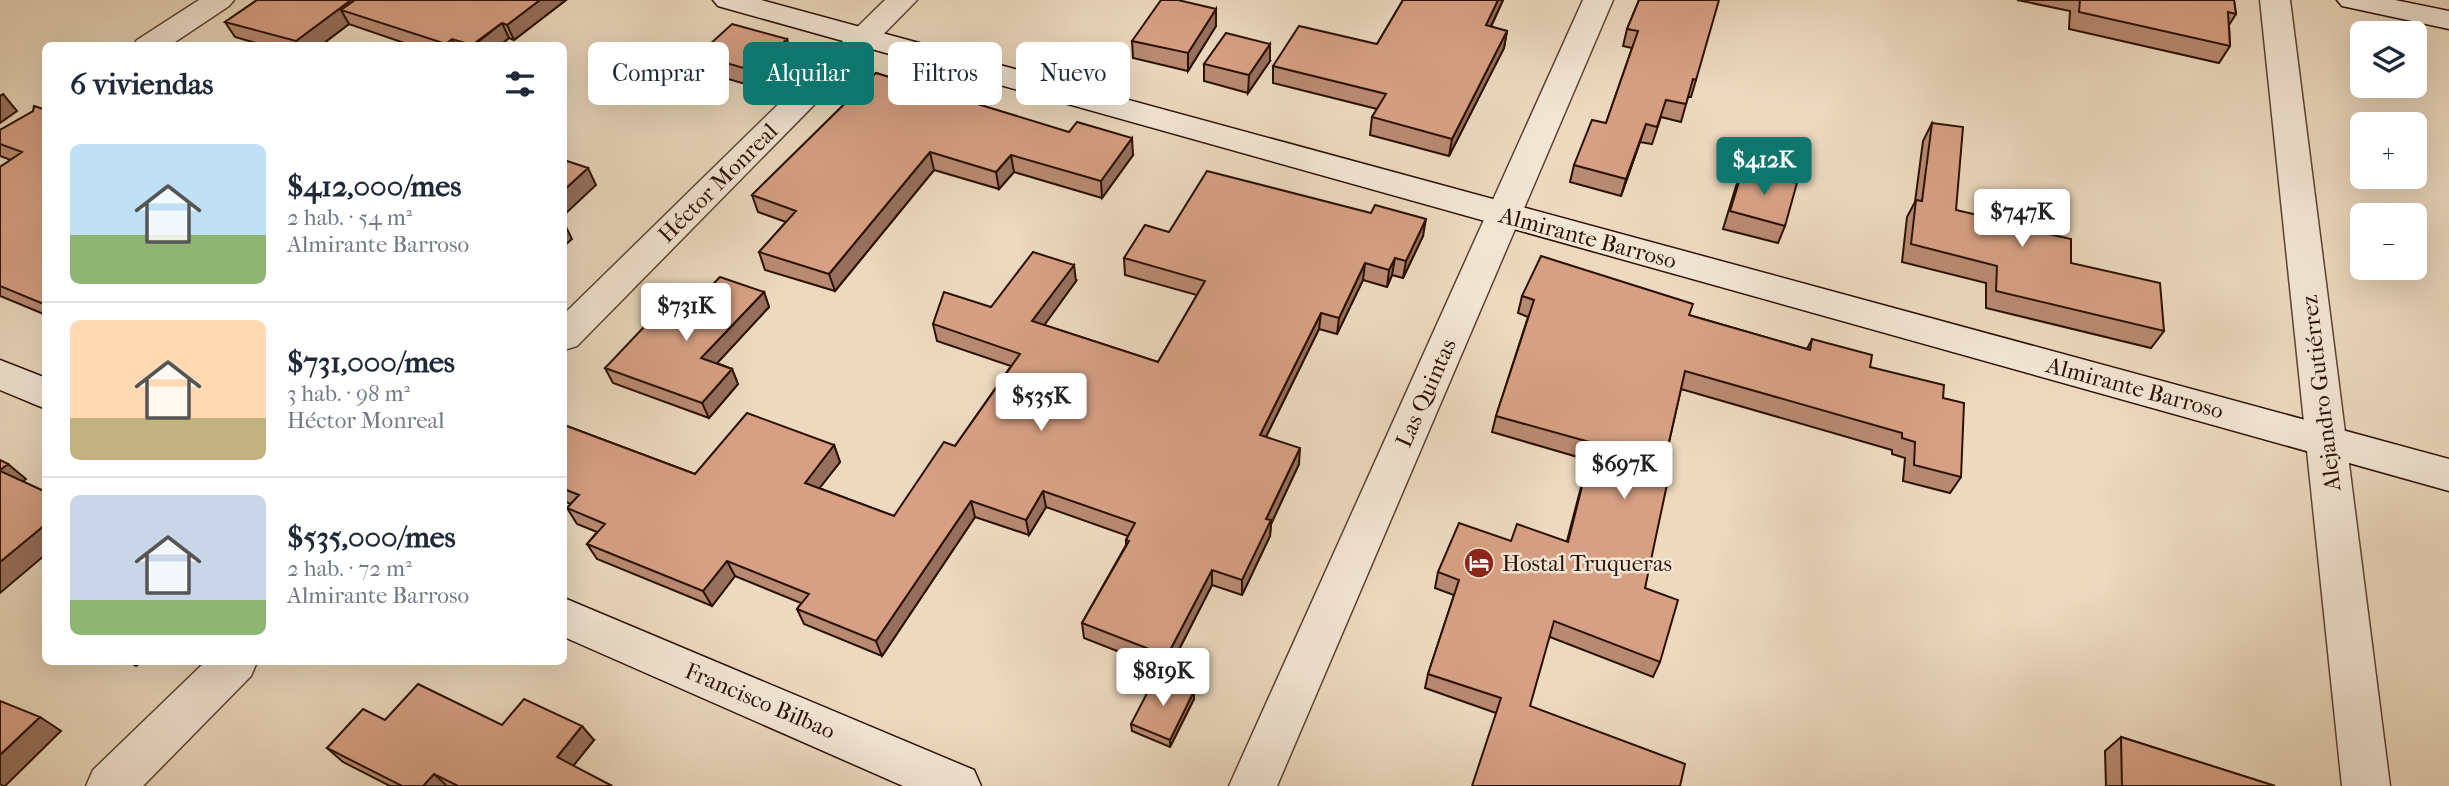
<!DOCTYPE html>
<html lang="es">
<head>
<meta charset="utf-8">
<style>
	body { margin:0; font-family:"IM FELL French Canon",serif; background:#f2f2f3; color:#1f2937; height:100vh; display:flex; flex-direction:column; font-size:26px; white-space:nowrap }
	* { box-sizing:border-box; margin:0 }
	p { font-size:23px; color:#747a83 }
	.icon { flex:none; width:38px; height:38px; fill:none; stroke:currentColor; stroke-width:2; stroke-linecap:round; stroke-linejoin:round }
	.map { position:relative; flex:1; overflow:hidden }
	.drawer { position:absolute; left:42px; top:42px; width:525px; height:623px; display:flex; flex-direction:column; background:#fff; border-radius:10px; box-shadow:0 7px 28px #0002 }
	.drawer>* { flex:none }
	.banner { position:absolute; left:588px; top:42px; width:665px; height:63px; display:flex; gap:14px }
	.tools { position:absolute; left:2350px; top:21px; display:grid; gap:14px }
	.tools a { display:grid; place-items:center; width:77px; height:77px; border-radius:10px; background:#fff; box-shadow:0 7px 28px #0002; font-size:35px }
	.price { position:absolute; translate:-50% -60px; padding:0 16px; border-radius:7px; background:#fff; color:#222; font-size:23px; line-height:46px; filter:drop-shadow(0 2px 4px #0008) }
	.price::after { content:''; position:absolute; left:50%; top:42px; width:21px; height:16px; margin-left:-10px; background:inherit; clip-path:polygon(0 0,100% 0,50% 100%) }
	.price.on { background:#0f766e; color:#fff }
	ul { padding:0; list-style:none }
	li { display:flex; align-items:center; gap:21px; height:175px; padding:0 28px }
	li+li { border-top:2px solid #e0e1e3 }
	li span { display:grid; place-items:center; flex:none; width:196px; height:140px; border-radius:10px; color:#555 }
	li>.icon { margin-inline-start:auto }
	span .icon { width:84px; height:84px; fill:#fffc; stroke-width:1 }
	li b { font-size:30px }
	h2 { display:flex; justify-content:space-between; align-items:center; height:84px; padding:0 28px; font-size:30px }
	.tag { padding:0 24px; border-radius:10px; background:#fff; box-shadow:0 7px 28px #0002; font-size:24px; line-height:63px }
	.tag.on { background:#0f766e; color:#fff }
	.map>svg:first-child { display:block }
</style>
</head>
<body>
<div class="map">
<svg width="2449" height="786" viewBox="0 0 2449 786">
	<rect width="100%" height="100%" fill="#ecd9be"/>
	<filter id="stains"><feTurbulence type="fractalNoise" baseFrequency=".00286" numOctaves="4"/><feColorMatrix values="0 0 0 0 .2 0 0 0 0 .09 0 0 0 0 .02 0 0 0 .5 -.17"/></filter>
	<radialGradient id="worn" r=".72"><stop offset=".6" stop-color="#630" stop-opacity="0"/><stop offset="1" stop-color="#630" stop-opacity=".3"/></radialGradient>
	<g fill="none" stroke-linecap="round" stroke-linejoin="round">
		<!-- street casing -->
		<g stroke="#5b4331" stroke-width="3">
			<path id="street" d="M199,0H234L229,6L169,46H133L137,40Z
				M885,0H917L577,346L564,350V314Z
				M1583,0H1613L1277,786H1229Z
				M2260,0H2290L2390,786H2342Z
				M205,662H257L251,676L143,786H86L93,770Z"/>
		</g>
		<!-- secondary casing -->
		<g stroke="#2b1102" stroke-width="3">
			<path id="secondary" d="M713,0H761L2449,459V491L718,6Z
				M2337,0H2395L2449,11V29L2342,6Z
				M0,360L46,378V409L0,390Z
				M564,598L974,770L981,786H903L564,637Z"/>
		</g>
		<!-- street -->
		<use href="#street" fill="#f3e6d5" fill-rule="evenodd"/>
		<!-- secondary -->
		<use href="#secondary" fill="#f3e6d5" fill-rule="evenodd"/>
	</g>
	<!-- wall -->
	<path fill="#b98a72" stroke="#2b1102" stroke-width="2" d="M257,0H566L514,40L509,38L499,46H413L349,24L320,46H266L235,37L225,22Z
		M1403,0H1503L1491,27L1507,31L1504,48L1449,156L1370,135L1372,117L1377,109L1273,83V66L1377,44Z
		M1639,0L1696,80L1691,97H1688L1681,122L1661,117L1652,144L1640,142L1621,196L1570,182L1574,165L1606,123L1632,48L1623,46L1627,29Z
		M2017,0H2234L2236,14L2229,25L2230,46L2219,63L2069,29L2070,11Z
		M1216,9V26L1188,71L1133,58L1132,41Z
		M698,55L792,56L759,88L704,72Z
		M1270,61L1248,93L1204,81V64Z
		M876,73L1133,155L1102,198L1014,172L999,189L934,170L835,291L765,270L759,252L786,222L758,212L752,195Z
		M46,110V315L0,296V167L11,160L0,156V130Z
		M1932,123L1956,210L1982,219L2071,263L2164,331L2151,348L1986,308V283L1902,262L1907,217L1915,202L1923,141Z
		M1743,169L1785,226L1778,243L1723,229L1736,186Z
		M1169,232L1423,236L1403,278L1392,275L1387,287L1363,280L1337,334L1319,329L1266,437L1299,464L1271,524L1270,536L1242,595L1212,585L1168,671L1084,638L1082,623L1126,545V540L1128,536L1046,507L1029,535L975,517L882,656L804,624L797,609L801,603L735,576L712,606L597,559L587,544L597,532L577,524L567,508L571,504L564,501V425L695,474L834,445L840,462L819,488L894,516L955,446L1011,366L937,341L933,324L1076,281L1044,325L1158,362L1197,295L1125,275L1124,258Z
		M764,292L769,307L717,363L732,369L738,384L709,418L613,383L605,368L682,316Z
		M1522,296L1689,315L1807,349L1812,339L1870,367L1943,398L1961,477L1950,493L1903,481L1905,458L1892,454V450L1681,389L1662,473L1645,588L1660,662L1653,677L1550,637L1496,713L1425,688L1428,674L1454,595L1435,588L1438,572L1511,541H1567L1588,460L1492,432L1496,416L1528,317L1518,313Z
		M1194,691V699L1170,747L1132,731L1131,724Z
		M385,720L594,740L573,766L612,786H390L343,762L327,748Z
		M2121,737L2275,786H2106L2105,751Z"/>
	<!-- shaded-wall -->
	<path fill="#96705c" stroke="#2b1102" stroke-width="2" d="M351,0H372L341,10L349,24L320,46H299L296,41Z
		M540,0H566L514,40L507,25Z
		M1498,0H1503L1483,43L1486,25Z
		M1216,9V26L1188,71V53Z
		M502,23L509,38L499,46H473Z
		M1507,31L1504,48L1449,156L1452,139Z
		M452,39L456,46H446V44Z
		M787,39L792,56L759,88L754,71Z
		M1270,44V61L1248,93L1249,75Z
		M3,94L17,111L0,123V96Z
		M1646,124L1640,142L1621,196L1626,179Z
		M1132,138L1133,155L1102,198L1101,181Z
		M930,152L934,170L835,291L829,274Z
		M1011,155L1014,172L999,189L996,172Z
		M588,168L596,185L564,215V190Z
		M1426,219L1423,236L1403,278L1406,261Z
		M564,223L572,239L564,246Z
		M1395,258L1392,275L1387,287L1389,270Z
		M1365,263L1363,280L1337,334L1339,318Z
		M1074,265L1076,281L1035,338L1032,321Z
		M764,292L769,307L708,373L701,358Z
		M1321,313L1319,329L1259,451L1260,435Z
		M732,369L738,384L709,418L702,403Z
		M834,445L840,462L811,499L805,483Z
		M1300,448L1299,464L1271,524L1270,536L1242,595V580L1266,519Z
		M8,464L26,479L17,486L0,471V470Z
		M1043,491L1046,507L1029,535L1026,520Z
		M971,501L975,517L882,656L876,641Z
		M46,524V554L0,593V562Z
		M727,561L735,576L712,606L703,591Z
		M1212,570V585L1168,671L1167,656Z
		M130,662H141L136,666Z
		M1194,691V699L1170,747V740Z
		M40,717L61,731L5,786H3L0,784V755Z
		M582,726L594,740L569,771L557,757Z
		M434,774L447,786H423Z"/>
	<!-- building -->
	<path fill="#d7a084" stroke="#2b1102" stroke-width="2" d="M257,0H351L296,41L225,22Z
		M355,0H540L507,25L502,23L472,45L452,39L446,44L341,10Z
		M1161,0H1178L1216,9L1188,53L1132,41Z
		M1403,0H1498L1486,25L1507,31L1452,139L1372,117L1386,94L1273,66L1299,26L1377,44Z
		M1639,0H1719L1696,80L1693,79L1686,104L1666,100L1657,127L1646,124L1626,179L1574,165L1592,120L1606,123L1638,31L1627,29Z
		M2080,0H2234L2236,14L2228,12L2230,46L2079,12Z
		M732,24L787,39L754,71L698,55Z
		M1226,33L1270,44L1249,75L1204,64Z
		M876,73L1069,132L1077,122L1132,138L1101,181L1011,155L996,172L930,152L829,274L759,252L796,211L752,195Z
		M34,106L46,110V305L0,286V167L22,152L0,144V130L33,111Z
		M1932,123L1963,127L1956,210L1982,216V219L2071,239V263L2160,283L2164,331L1996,291L1997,266L1911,244L1916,200L1922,201Z
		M564,160L588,168L564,190Z
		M1743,169L1797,183L1785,226L1730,211Z
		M1207,171L1371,213L1375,205L1426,219L1406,261L1395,258L1389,270L1365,263L1339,318L1321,313L1260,435L1300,448L1266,519L1271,520L1242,580L1212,570L1167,656L1082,623L1129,541L1126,540L1135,523L1043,491L1026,520L971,501L876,641L797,609L809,594L727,561L703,591L587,544L605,524L567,508L579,495L564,489V425L695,474L747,413L834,445L805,483L894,516L944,442L955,446L1020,354L933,324L944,292L991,307L1033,252L1074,265L1032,321L1158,362L1205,281L1124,258L1145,225L1169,232Z
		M1541,256L1693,304L1689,315L1810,350L1812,339L1872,355L1870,367L1944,385L1943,398L1964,403L1961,477L1914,465L1915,442L1902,438V433L1685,371L1662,473L1669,475L1645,588L1678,600L1660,662L1554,621L1530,706L1685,764L1680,786H1472L1501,698L1428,674L1459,580L1438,572L1459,523L1511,541L1517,524L1568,542L1593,443L1496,416L1534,300L1522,296Z
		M720,277L764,292L701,358L732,369L702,403L605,368L661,309L682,316Z
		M0,460L8,464L0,470Z
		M0,471L46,492V524L0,562Z
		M1156,676L1194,691L1170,740L1131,724Z
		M418,684L502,725L524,699L582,726L557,757L612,786H458L434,774L423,786H402L327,748L363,709L385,720Z
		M0,701L40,717L0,755Z
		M2121,737L2275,786H2122Z"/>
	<!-- icons -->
	<defs>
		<g id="hotel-disc" transform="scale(1.575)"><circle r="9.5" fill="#8f2418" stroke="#f3e6d5"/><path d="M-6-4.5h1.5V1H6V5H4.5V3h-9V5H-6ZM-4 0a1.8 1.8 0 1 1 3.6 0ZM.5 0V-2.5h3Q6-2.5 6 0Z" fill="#fff"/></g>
	</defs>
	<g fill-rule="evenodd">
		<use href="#hotel-disc" x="1479" y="563"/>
	</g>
	<g text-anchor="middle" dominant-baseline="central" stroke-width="5" stroke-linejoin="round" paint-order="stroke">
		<!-- street labels -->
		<g font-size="23" fill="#2b1102" stroke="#f3e6d5">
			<text transform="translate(718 183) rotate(-45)">Héctor Monreal</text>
			<text transform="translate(1588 238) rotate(15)">Almirante Barroso</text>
			<text transform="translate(2135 388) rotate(15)">Almirante Barroso</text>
			<text transform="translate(1426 393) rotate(-66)">Las Quintas</text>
			<text transform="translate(2321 393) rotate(-97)">Alejandro Gutiérrez</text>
			<text transform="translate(760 701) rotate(23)">Francisco Bilbao</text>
		</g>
		<!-- poi labels -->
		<g font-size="23" fill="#2b1102" stroke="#f3e6d5" text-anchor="start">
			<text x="1502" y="563">Hostal Truqueras</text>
		</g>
	</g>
	<rect width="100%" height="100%" filter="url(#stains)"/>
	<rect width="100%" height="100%" fill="url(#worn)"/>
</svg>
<div class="tools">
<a><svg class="icon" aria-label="layers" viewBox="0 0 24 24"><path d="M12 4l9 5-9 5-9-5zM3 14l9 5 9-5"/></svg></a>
<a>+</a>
<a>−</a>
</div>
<b class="price on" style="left:1764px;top:197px">$412K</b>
<b class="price" style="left:2022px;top:249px">$747K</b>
<b class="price" style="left:686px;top:343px">$731K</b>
<b class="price" style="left:1041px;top:433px">$535K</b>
<b class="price" style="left:1624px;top:501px">$697K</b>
<b class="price" style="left:1163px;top:708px">$819K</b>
<div class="banner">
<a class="tag">Comprar</a>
<a class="tag on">Alquilar</a>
<a class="tag">Filtros</a>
<a class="tag">Nuevo</a>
</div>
<section class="drawer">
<h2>6 viviendas<svg class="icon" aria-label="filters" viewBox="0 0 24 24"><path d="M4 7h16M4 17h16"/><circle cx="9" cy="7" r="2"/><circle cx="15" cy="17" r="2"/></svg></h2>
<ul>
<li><span style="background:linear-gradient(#bfe0f5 65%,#8fb573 0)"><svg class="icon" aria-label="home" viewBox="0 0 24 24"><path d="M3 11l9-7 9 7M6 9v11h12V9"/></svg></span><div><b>$412,000/mes</b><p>2 hab. · 54 m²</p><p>Almirante Barroso</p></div></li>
<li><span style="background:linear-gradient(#ffd9b3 70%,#c2b280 0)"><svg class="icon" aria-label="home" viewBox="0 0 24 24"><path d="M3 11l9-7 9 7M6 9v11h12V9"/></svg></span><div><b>$731,000/mes</b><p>3 hab. · 98 m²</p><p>Héctor Monreal</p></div></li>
<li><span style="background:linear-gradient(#c9d6e8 75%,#8fb573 0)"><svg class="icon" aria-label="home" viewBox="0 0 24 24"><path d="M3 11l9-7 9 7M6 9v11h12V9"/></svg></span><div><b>$535,000/mes</b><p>2 hab. · 72 m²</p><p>Almirante Barroso</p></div></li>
</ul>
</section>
</div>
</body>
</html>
